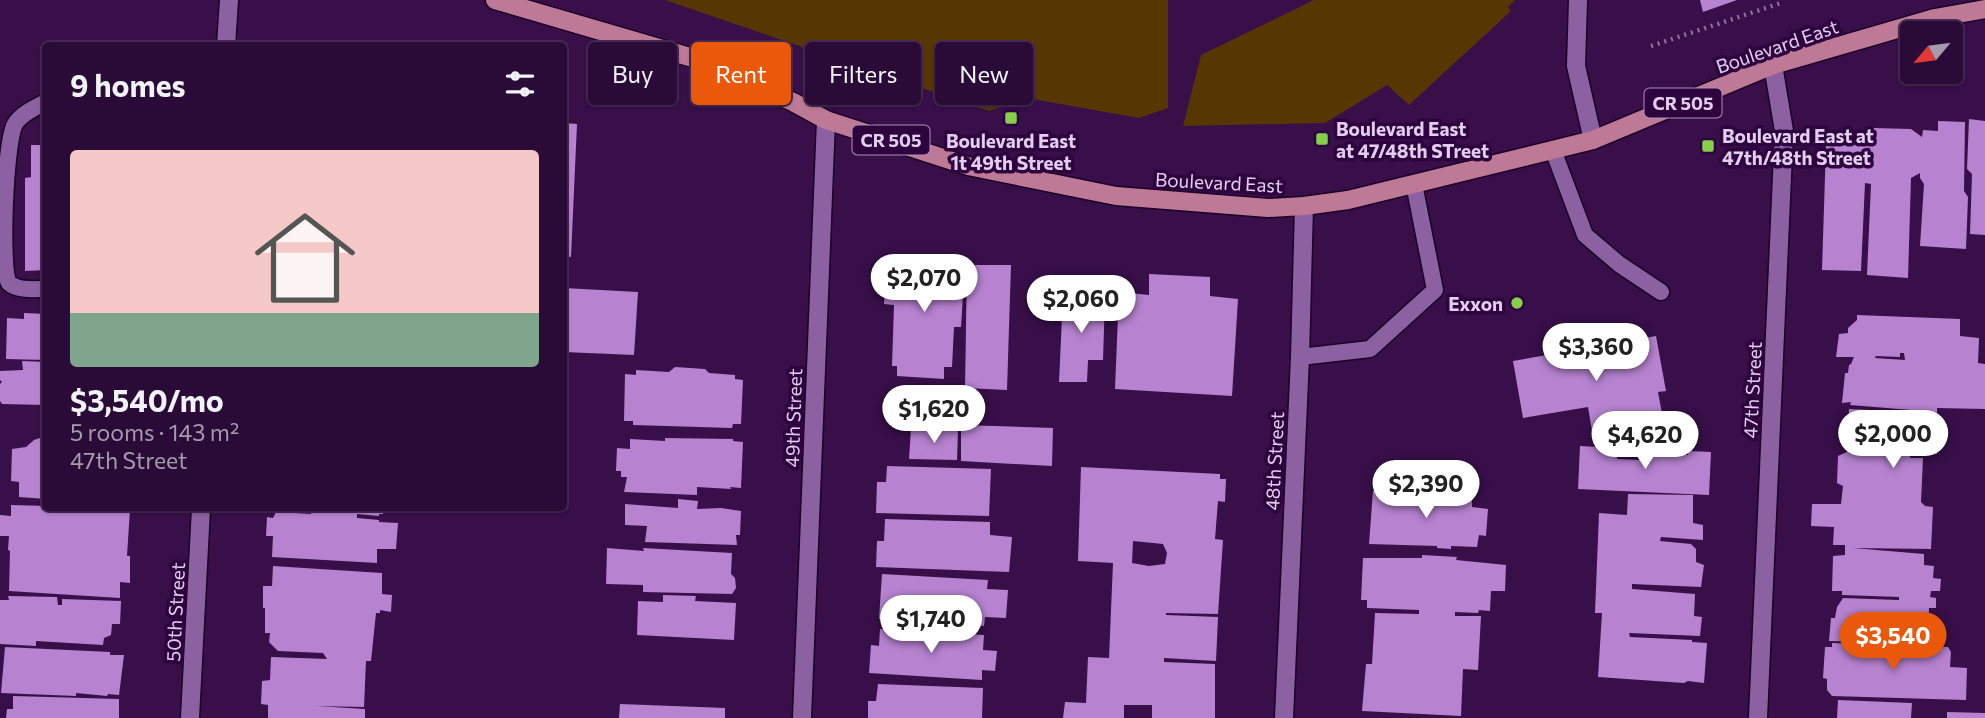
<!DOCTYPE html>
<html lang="en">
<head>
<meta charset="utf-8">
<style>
	body { margin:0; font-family:Commissioner,sans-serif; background:#361942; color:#f1f3f6; height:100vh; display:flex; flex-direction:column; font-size:26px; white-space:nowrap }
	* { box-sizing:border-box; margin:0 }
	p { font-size:23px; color:#a59bad }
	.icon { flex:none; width:38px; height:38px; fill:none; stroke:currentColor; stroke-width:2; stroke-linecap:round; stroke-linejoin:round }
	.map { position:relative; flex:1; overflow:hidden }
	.sheet { position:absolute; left:42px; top:42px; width:525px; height:469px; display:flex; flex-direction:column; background:#2a0b37; border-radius:7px; box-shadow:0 2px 5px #0004,0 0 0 2px #462b52 }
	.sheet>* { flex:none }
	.hud { position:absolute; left:588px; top:42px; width:665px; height:63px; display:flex; gap:14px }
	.needle { width:46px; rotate:241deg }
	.buttons { position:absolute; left:1900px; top:21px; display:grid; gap:14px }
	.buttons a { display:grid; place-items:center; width:63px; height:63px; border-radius:7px; background:#2a0b37; box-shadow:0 2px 5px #0004,0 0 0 2px #462b52; font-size:35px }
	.price { position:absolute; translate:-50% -60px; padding:0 16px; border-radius:24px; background:#fff; color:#222; font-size:23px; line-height:46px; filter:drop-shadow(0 2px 4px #0008) }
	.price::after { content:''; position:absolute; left:50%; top:42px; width:21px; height:16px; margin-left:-10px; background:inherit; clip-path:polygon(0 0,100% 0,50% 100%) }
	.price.active { background:#ea580c; color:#fff }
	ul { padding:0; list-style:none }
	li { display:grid; align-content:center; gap:14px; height:371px; padding:0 28px }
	li span { display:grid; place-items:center; height:217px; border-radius:7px; color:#555 }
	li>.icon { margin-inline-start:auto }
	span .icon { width:126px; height:126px; fill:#fffc; stroke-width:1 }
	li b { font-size:30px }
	h2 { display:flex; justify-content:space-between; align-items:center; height:84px; padding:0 28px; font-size:30px }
	.pill { padding:0 24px; border-radius:7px; background:#2a0b37; box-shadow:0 2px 5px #0004,0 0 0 2px #462b52; font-size:24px; line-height:63px }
	.pill.active { background:#ea580c; color:#fff }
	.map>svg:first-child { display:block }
</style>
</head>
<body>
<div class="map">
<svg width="1985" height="718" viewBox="0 0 1985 718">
	<rect width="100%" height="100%" fill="#380f49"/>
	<!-- green -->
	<path fill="#563701" d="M665,0H1168V108L1139,118L1027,98L989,111Z
		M1314,0H1515L1508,7L1511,11L1409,105L1387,85L1325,123L1183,126L1201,55Z"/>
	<!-- building -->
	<path fill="#b783d1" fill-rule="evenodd" d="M1700,0H1737L1703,12Z
		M1969,119L1985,121V235L1970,234L1972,174L1967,169Z
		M1938,121L1965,122L1964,191L1968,197L1966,249L1920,246L1924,184L1920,178V173L1911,178L1908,278L1867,275L1871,184L1865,183L1861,271L1822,270L1826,145L1833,136H1844L1852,144H1864V136L1874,128L1911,129L1922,137L1923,130L1938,131Z
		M564,123L577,124L571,257L564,256Z
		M31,145H46V270L25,271V178L31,177Z
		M888,257L965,263L961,327H954L952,367H944V379L897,376V366H892L894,305L884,304Z
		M967,265H1011L1007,390L965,388Z
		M1149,274L1210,277V296L1238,299L1232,396L1115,389L1119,292L1149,295Z
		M564,288L638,292L634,355L564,352Z
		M1082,291L1098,292L1097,296L1105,297L1103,360H1088L1087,382H1059L1063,296H1081Z
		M24,313L46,314V360L6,359L7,318L24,319Z
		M1857,315L1960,319V336L1979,338L1978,363L1985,364V409L1937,408V454L1910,453V458H1923L1921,502L1925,506L1933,507L1931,549L1853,548L1924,554V565L1934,566L1933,578L1941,579L1940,591H1931L1930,597L1936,598V608H1929L1928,644L1829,641L1831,618H1835L1837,607L1843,598L1899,600V597L1842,595V591H1832L1833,556L1845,555V545H1833L1834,527L1811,526L1812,504H1841L1843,486L1837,483L1838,456L1847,452L1849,409L1910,412L1911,410L1850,405L1851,402L1842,403L1845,373H1848L1849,365L1851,364L1854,357H1836L1839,334L1848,333V328L1857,320ZM1900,353H1904L1905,360L1875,358L1876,356L1900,357Z
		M1656,336L1666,391L1658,392L1663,419L1592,431L1588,407L1523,418L1513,361Z
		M22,361L46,362V405L2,404L0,401V384L2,382L0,380V371L23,370Z
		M675,367L705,369L709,373L735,375V379L743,380L741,424H733L732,428L633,425V421H624L625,374L636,375V370L669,372Z
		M961,425L1053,428L1052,466L961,461Z
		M911,429L958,431L957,460L909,459Z
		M40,438L46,439V499L19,497V482L11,481L12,449L26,447L34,440Z
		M665,438L733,439V441L743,442L741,488L730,487L731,489L697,487V495L624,492L627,477H621V471H616L617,448L630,449V439L665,441Z
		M1640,445L1661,446V453L1688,455V451L1711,452L1709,495L1578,489L1580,446L1617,448V459L1639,460Z
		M887,466L991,469L989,516L876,513L877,482H886Z
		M1081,467L1220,474V479H1226L1225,502L1218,501L1215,539L1223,540L1218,614L1166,613V615L1218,617L1216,661L1164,658V662L1215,664V718H1152V705H1124V718H1063L1065,702L1086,703L1088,657L1109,658L1113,563L1078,561ZM1133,541L1163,544L1167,553L1165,564L1149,566L1132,563Z
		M1373,491L1472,496V507L1488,509L1486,536L1479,535L1477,547L1451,546V549L1437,548V546L1369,544Z
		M1628,494L1693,495V523L1703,525V540L1661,537L1660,541L1691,544L1696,549V562L1704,565L1701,587L1632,584V589L1695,594L1694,616L1702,617L1700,636L1629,633L1630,637L1692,640V642L1707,643L1704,683L1688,681L1684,683L1598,677L1602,613H1595L1599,513L1627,515Z
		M678,499L698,501L697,509L721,508L741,511L740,535H736L737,545L645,542L647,526L625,525V504L678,508Z
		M11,505L46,506V508L130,509L127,556H130V583L120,582V598L9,591L10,551L8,550L9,536H0V515L11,516Z
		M277,508H383V514H379V516L357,514V518L379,520V522L398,523L396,549H377V563L272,557L273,536H266L267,517L273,518L276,512L311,514V512L277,510Z
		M885,519L990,522V535L1012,537L1009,572L876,567L877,541H884Z
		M607,548L644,551L643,548L732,553L731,574L735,578L736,588L732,594L643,592V585L606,584Z
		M1422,555L1457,557L1456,560L1506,565L1505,591H1491L1490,611L1479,610L1478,613L1455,612V616H1481L1478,670L1463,669L1461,716L1362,711L1366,664H1372L1375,613L1419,614V610L1367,608V600H1361L1363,558H1422Z
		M273,566L382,573V594L392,595L391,612L380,610V613H376L371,661H366L364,707L317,706L365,709V718H268V705L261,704L262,681L270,680L271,657L327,659L323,653L278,651L269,642L270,633H265V608H263V586H272Z
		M882,574L988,580L987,589L1008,590L1006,618L985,617L984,626L879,619Z
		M663,595L696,596L695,601L736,603L734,640L637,635L638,601L663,602Z
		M8,596L57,597L58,605H62V599L121,601L120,624H112L111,635L104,638L103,645L36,641V646L0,644V600H9Z
		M880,629L984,635L983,650L997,651L995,671L982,670V680L869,673L871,645L879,646Z
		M1832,643L1948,647L1951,652L1950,667L1967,668L1966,700L1832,696L1827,690V679L1823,678L1825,647H1832Z
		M5,647L110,652V655H124L119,695L108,694L107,696L76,693V696L1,693Z
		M878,684L983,688L982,718H868V701H876Z
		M13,696L119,699V718H6L7,709H13Z
		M1838,700L1912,703L1911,718H1837Z
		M620,704L725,708V718H619Z
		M1947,712L1985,713V718H1947Z"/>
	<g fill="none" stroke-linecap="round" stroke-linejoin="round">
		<!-- service casing -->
		<g stroke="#1c0028" stroke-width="19">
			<path id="service" d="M46,102C36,107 21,114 15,124C5,142 0,270 9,283C18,291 34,289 46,289
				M1553,150L1585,235L1619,264L1661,292
				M1300,357L1370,349L1435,290L1414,184"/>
		</g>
		<!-- minor casing -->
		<g stroke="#1c0028" stroke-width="21">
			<path id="minor" d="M226,46L229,0
				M190,718L201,508
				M1284,718L1300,357L1304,206
				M1758,718L1784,131L1773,65"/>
		</g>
		<!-- tertiary casing -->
		<g stroke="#1c0028" stroke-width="21">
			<path id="tertiary" d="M1578,0L1576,66L1593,140
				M802,718L826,120"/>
		</g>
		<!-- primary casing -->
		<g stroke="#1c0028" stroke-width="21">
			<path id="primary" d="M495,0L693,58L793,102L826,120L968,166L1116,196L1268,208L1304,206L1348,200L1593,140L1773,65L1935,18L1985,9"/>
		</g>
		<!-- path -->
		<path stroke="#9172a0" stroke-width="4.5" stroke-dasharray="2 5" stroke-linecap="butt" d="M1651,46L1781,3"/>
		<!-- service -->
		<use href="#service" stroke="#8c61a1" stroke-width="16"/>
		<!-- minor -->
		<use href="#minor" stroke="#8c61a1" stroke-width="18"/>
		<!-- tertiary -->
		<use href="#tertiary" stroke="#8c61a1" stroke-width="18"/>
		<!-- primary -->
		<use href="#primary" stroke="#be7997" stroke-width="18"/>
	</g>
	<!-- markers -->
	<g fill="#85cf4c" stroke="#2e043e" stroke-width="2.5">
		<rect x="1004" y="111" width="14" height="14" rx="3.5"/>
		<rect x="1315" y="132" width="14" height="14" rx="3.5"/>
		<rect x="1701" y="139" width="14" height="14" rx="3.5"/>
		<circle cx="1517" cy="303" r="7"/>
	</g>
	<g text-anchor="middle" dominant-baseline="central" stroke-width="7" stroke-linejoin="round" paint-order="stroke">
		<!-- shield labels -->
		<g fill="#2e043e" stroke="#ad91bb" stroke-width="2">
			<rect x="1644.5" y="88.5" width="77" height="29" rx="5"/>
			<rect x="852.5" y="125.5" width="77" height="29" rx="5"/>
		</g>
		<g font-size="18" font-weight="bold" fill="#e4cef0">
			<text x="1683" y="103">CR 505</text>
			<text x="891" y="140">CR 505</text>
		</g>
		<!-- street labels -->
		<g font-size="19" fill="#e4cef0" stroke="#2e043e">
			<text transform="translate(1777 46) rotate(-19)">Boulevard East</text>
			<text transform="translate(1219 182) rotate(3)">Boulevard East</text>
			<text transform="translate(1752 390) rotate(-87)">47th Street</text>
			<text transform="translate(793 418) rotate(-88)">49th Street</text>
			<text transform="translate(1274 461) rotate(-87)">48th Street</text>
			<text transform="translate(175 612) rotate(-87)">50th Street</text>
		</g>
		<!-- poi labels -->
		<g font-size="19" font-weight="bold" fill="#e4cef0" stroke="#2e043e" text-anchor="start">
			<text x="1336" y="128">Boulevard East<tspan x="1336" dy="22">at 47/48th STreet</tspan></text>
			<text x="1722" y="135">Boulevard East at<tspan x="1722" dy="22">47th/48th Street</tspan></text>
			<text x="1011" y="140" text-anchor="middle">Boulevard East<tspan x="1011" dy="22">1t 49th Street</tspan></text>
			<text x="1503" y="303" text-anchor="end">Exxon</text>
		</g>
	</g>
</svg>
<div class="buttons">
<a><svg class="needle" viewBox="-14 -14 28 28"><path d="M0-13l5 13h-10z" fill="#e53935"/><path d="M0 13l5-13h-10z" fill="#a59bad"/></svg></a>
</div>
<b class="price" style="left:924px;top:314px">$2,070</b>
<b class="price" style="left:1081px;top:335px">$2,060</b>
<b class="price" style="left:1596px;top:383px">$3,360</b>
<b class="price" style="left:934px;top:445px">$1,620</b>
<b class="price" style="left:1893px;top:470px">$2,000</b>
<b class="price" style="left:1645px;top:471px">$4,620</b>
<b class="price" style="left:1426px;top:520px">$2,390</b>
<b class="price" style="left:931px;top:655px">$1,740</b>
<b class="price active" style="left:1893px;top:672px">$3,540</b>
<div class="hud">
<a class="pill">Buy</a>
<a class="pill active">Rent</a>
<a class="pill">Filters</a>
<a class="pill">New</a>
</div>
<section class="sheet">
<h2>9 homes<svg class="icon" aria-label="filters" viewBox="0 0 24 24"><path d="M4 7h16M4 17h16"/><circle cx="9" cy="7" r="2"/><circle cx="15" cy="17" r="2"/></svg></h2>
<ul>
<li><span style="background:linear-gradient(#f6c9c9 75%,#7fa58c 0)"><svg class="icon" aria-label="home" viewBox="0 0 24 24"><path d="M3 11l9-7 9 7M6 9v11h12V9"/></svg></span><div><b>$3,540/mo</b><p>5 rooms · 143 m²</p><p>47th Street</p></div></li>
</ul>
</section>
</div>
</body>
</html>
